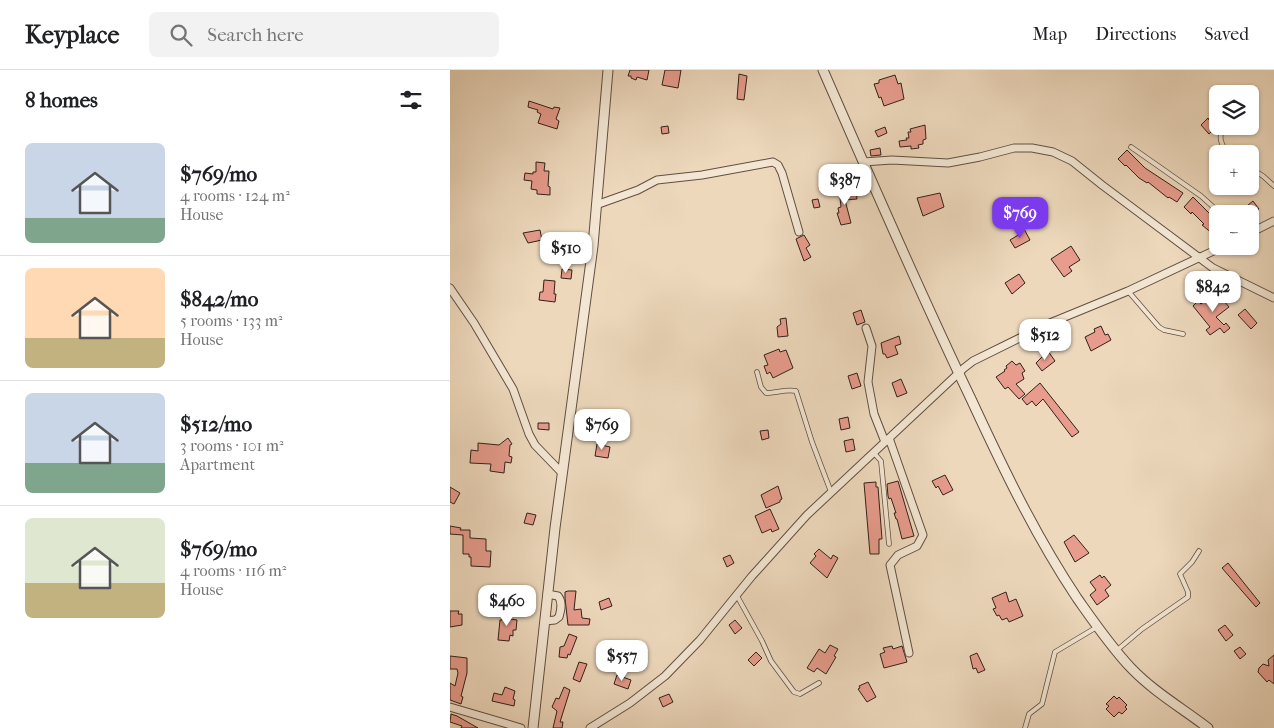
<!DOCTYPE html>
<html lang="en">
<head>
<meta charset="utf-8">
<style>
	body { margin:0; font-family:"IM FELL French Canon",serif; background:#f2f2f2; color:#202124; height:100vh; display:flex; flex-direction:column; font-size:19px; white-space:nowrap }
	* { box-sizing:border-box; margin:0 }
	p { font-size:16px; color:#757577 }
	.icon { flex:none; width:28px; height:28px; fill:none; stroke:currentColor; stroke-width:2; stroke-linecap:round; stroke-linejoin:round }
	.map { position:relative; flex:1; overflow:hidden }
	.panel { display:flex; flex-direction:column; background:#fff; width:450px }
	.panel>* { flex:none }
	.tools { position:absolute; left:759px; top:15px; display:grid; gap:10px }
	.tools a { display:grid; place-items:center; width:50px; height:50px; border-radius:8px; background:#fff; box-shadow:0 1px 4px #0004; font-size:25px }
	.price { position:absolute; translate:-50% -42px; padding:0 11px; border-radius:10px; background:#fff; color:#222; font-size:16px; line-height:32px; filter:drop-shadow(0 1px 2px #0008) }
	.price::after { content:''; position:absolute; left:50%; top:30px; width:15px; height:11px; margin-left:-8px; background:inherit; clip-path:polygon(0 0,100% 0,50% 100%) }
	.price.selected { background:#7c3aed; color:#fff }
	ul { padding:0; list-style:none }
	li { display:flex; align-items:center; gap:15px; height:125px; padding:0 25px }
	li+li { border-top:1px solid #e0e0e0 }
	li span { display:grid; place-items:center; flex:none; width:140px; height:100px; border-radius:8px; color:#555 }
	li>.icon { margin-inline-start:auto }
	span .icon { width:60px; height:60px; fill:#fffc; stroke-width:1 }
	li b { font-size:21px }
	h2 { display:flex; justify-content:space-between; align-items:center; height:60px; padding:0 25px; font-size:21px }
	header { display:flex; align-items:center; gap:30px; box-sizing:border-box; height:70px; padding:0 25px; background:#fff; border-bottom:1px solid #e0e0e0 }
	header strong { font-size:24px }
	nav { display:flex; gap:28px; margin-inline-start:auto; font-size:18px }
	.search { width:350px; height:45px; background:#f2f2f2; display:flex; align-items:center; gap:12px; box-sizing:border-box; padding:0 18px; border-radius:8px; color:#757577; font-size:19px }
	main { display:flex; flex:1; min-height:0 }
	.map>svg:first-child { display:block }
</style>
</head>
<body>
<header>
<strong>Keyplace</strong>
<div class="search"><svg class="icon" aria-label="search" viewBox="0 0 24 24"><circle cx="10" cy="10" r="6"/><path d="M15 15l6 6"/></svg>Search here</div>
<nav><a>Map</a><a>Directions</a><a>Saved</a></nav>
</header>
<main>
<section class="panel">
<h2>8 homes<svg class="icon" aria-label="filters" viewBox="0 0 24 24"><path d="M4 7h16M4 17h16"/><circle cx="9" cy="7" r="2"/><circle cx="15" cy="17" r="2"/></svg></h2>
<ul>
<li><span style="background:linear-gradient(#c9d6e8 75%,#7fa58c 0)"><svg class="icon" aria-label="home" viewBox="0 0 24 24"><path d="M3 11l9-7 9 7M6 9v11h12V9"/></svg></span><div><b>$769/mo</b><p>4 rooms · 124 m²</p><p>House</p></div></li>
<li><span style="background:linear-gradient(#ffd9b3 70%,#c2b280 0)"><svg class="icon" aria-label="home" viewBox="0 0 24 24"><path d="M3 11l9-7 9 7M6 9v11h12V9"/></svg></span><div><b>$842/mo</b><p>5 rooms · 133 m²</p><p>House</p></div></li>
<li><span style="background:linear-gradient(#c9d6e8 70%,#7fa58c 0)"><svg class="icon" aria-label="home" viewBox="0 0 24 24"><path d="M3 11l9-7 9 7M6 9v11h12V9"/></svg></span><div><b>$512/mo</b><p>3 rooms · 101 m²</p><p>Apartment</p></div></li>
<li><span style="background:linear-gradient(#dfe7d0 65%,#c2b280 0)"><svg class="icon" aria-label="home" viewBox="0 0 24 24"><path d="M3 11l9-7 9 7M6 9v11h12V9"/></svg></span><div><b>$769/mo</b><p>4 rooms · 116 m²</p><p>House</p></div></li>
</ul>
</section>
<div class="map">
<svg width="824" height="658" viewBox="0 0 824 658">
	<rect width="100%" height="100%" fill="#edd8bc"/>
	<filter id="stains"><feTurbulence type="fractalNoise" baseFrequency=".004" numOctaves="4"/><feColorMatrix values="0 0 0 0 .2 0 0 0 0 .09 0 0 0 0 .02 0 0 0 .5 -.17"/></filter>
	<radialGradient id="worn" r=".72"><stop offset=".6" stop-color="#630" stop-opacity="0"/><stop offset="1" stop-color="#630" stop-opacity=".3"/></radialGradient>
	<!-- building -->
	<path fill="#e79c8d" stroke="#322019" d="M180,0H199L197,10L187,7L186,10L181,8V6H178Z
		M215,0H231L228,18L212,15Z
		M289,4L297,6L294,30L287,29Z
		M445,5L448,14L451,13L454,29L434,36L431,27L429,28L424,14L429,13V10Z
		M79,31L103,39L104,37L110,38L106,49L109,51L107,59L88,53L91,44L87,42L88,40L78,37Z
		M765,45L768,48V58L762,63L761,62L759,64L751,55L758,48L759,50Z
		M475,55L476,69L473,70V74L468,75L469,78L461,79V76L450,77L449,71L457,70L456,68H459L458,62H461L460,59Z
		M218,56L219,63L212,64L211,57Z
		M435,57L437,63L428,67L425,61Z
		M430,78L431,85L421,86L420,80Z
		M677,80L695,98L733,123L727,132L719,127L718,128L698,112L697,113L689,108L676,95L675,96L668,89Z
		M86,92L95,93L94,101H99L98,116L100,117V125L87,124V120L81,119L82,111L74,110L75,103L83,104V102H86Z
		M392,118L393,122L406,120L407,129L395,130L401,153L391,155L387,143H389L388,138L391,137L389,119Z
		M490,123L494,137L473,146L467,128Z
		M743,127L768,152V168L752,155L754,154L742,142L741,144L734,137Z
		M368,129L370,137L364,138L362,130Z
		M803,131L809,139L803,144H787Z
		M574,159L580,170L565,178L560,170L570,164L569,162Z
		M90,160L92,170L78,173L73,163Z
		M354,165L360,175L356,178L361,187L354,191L346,169Z
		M621,176L630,190L619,197L622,201L614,207L601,189Z
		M112,199L122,200L121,209L111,208Z
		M569,204L575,213L562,224L555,213Z
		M94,210L105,211L104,224H106L105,232L89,230L90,222H93Z
		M762,225L766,230L770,226L779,237L766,247L774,255L776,253L780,258L774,263L770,258L760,265L756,260L760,257L743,236L748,231L751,234Z
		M795,239L807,253L801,259L788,245Z
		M411,240L415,252L407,255L403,243Z
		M336,248L338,266L328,267L327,257L331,254L330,249Z
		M651,256L655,265L658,264L661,270L641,281L635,267L645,262L644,259Z
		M449,266L451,274L445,276L448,284L437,288L435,284H433L431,273Z
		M329,279L330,282L336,280L343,298L323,308L320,302L317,304L314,296L318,295L314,285Z
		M598,281L605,291L592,301L586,293Z
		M562,291L566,295L570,293L575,301L572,303L574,309L566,314L575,324L569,329L558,317L555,319L546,307L555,301L554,300L557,298L556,296Z
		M407,303L411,316L402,319L398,306Z
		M451,309L457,323L447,327L442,313Z
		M590,313L629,362L622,367L593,329L586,336L582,331L577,335L572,329Z
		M398,347L400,358L391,360L389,349Z
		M88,353H99V360L88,359Z
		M318,360L319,368L312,370L310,361Z
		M58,368L62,374L60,375L59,386L62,387L61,393L55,392L54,403L40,401L41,394L20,393L21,380L28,381V373L49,375Z
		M403,369L405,380L396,382L394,371Z
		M147,374L160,377L158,388L145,386Z
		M495,405L503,420L493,425L488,416L486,418L482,411Z
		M448,411L464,466L452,469L447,449H446L444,443H446L441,428L439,429L438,426L437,414Z
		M426,412V417H428L432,469H429V484H420L414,413Z
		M328,416L332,429L330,430V432L316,438L311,425Z
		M0,417L10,423L4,434L0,432Z
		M320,439L329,459L322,462L321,459L312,463L305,446Z
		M77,443L86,445L83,455L74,453Z
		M0,456L11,458L10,460H20V468L36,469V481H41L40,497L21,496V487H19V484H13V465L0,464Z
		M624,465L639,483L625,492L614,472Z
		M369,479L381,489L383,485L388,488L377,508L360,493L366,486L364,484Z
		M280,485L284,493L277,497L273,488Z
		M778,493L810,533L806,537L772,498Z
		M650,505L652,508L654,506L661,515L655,520L659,526L647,535L640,525L646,520L640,512Z
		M118,521H126L124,540L131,539L132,548L140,549L139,555H118L115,528V522Z
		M556,522L559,532L566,529L573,546L559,552L557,548L552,550L549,545L547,546L543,539L546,538L542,528Z
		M159,528L162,536L151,540L149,532Z
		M0,541H9L8,544H12V555L0,557Z
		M52,542L61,543L60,549L67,550L66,560H63V566L60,565L59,571L48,570L50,550H52Z
		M285,550L292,558L285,564L279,555Z
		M775,555L783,565L776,571L768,560Z
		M119,564L127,567L120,585L118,584L117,588L109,587L110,577L114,576Z
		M380,575L388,579L384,586L386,587L376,604L367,598L364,602L357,598L369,579L375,583Z
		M442,576L443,579L452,576L457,592L434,598L430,584L435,582L433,578Z
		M790,577L796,584L790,589L784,581Z
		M306,582L312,588L304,596L298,590Z
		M527,583L535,600L528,603L526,598L523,599L520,586Z
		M824,585V614L819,610L817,612L808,602L809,598L813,594L819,596L818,590Z
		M0,586L17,588V603L11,626L13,627L11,634L0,630V613L5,616L8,603L7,599H0Z
		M129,592L137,594L130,612L123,609Z
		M167,605L181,610L178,619L164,614Z
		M418,612L426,627L417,632L408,619L410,618L409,616Z
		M55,617L65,621L63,629L65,630L64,636L42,631L44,623L52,625Z
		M114,617L120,620L110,652H113L112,658H103L107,641L102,637L106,628L109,629Z
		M219,624L223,632L213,637L209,628Z
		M664,626L667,629L669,627L677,635L675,637L677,639L672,644L669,642L664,647L656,639L659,636L656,634Z
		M1,644L7,646L28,658H11L12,656L0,652Z"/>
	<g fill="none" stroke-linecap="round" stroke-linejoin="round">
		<!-- service casing -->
		<g stroke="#614e42" stroke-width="5.5">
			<path id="service" d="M775,56C767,66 771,74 778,84
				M681,77L751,126L771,144
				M800,98L813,106L824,116
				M678,221L709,257L714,260L733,264
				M307,302L311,317L316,323C326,323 336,319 346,321L362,372L381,422
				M424,383L431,391L439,474
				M286,524L312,571L321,591L344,622L350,624L369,613
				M666,581L692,559L738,527V522L730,504L742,492L749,481
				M575,658L579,644L592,634L605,582L647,557"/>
		</g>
		<!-- minor casing -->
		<g stroke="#614e42" stroke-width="9">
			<path id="minor" d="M413,92L442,90L498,93L530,87L564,78H582L603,82L622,91L652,115L763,198L824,228
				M146,135L188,120L207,110L252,105L323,92L328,95L332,103L349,162
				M800,163L824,151
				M0,218L24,253L63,319L79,364L85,375L112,403
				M416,258L422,276L418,312L424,344L435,372
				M439,368L473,465L467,476L448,485L440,495L459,583
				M95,551L105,550L109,547C111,540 113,532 108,526L97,524
				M0,637L71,658
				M140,658L180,633L215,606L250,570L302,506L357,445L514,298L523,291L600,253L678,221L774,176"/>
		</g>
		<!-- tertiary casing -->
		<g stroke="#614e42" stroke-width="11">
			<path id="tertiary" d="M373,0C421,110 469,221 521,329C553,398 585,465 627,528C644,552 661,577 681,598C704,622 732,638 758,658
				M83,658L105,458L143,176L158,0"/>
		</g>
		<!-- service -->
		<use href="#service" stroke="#f3e6d3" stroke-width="4"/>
		<!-- minor -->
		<use href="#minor" stroke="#f3e6d3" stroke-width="7"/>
		<!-- tertiary -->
		<use href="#tertiary" stroke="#f3e6d3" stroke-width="9"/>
	</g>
	<rect width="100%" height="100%" filter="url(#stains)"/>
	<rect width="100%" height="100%" fill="url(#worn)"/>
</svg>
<div class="tools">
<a><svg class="icon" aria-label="layers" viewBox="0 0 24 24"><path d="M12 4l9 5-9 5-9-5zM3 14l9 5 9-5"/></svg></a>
<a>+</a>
<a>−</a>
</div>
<b class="price" style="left:395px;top:136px">$387</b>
<b class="price selected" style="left:570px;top:169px">$769</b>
<b class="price" style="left:116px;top:204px">$510</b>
<b class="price" style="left:763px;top:243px">$842</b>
<b class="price" style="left:595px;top:291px">$512</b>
<b class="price" style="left:152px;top:381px">$769</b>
<b class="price" style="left:57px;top:557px">$460</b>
<b class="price" style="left:172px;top:612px">$557</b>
</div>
</main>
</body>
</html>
